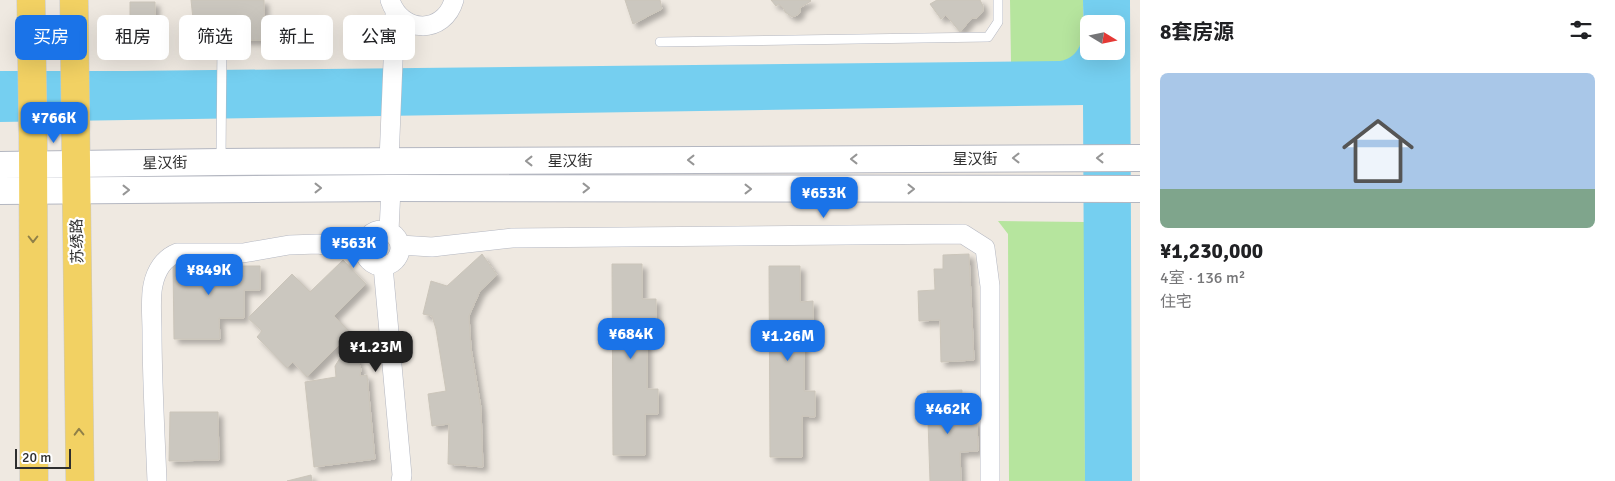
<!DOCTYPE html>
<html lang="zh">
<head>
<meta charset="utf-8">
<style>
	body { margin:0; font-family:Signika,"Noto Sans SC",sans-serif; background:#f2f2f2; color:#202124; height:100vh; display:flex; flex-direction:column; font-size:19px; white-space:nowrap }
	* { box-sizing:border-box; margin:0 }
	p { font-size:16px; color:#757577 }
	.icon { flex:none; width:28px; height:28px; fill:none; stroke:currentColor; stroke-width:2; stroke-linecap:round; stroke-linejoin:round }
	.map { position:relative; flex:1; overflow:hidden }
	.sheet { display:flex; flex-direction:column; background:#fff; width:475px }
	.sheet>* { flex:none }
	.top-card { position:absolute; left:15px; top:15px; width:475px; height:45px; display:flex; gap:10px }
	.needle { width:32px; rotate:100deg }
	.fabs { position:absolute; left:1080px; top:15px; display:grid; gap:10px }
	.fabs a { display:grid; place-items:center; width:45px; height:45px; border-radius:8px; background:#fff; box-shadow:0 5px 20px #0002; font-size:25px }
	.scale { position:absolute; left:15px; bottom:12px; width:56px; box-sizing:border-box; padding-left:5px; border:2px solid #2e2e2e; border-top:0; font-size:14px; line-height:18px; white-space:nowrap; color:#2e2e2e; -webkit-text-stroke:4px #fff; paint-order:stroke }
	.price { position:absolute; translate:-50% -42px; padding:0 11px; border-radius:10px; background:#1a73e8; color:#fff; font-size:16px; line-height:32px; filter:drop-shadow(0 1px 2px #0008) }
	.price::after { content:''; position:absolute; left:50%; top:30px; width:15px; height:11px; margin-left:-8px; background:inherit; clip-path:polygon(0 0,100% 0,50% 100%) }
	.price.current { background:#222; color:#fff }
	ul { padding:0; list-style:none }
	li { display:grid; align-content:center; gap:10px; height:265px; padding:0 20px }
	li+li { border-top:1px solid #e0e0e0 }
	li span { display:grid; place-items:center; height:155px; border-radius:8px; color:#555 }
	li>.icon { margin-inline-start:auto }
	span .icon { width:90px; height:90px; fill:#fffc; stroke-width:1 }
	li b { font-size:21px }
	h2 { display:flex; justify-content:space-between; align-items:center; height:60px; padding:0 20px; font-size:21px }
	.chip { padding:0 18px; border-radius:8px; background:#fff; box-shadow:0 5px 20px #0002; font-size:18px; line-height:45px }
	.chip.current { background:#1a73e8; color:#fff }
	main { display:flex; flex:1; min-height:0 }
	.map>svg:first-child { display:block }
</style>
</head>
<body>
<main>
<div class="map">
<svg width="1140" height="481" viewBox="0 0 1140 481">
	<defs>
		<filter id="shadow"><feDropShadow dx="4.5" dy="4.5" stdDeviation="2.5" flood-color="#0004"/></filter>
	</defs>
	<rect width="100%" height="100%" fill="#efe9e1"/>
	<!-- green -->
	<path fill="#b6e59e" d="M1010,0H1083C1083,10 1084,21 1083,31C1082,41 1079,54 1070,59C1060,64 1024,62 1011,62Z
		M998,221L1084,222L1085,481H1009L1008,234Z"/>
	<!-- water -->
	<path fill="#75cff0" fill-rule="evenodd" d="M1083,0H1130L1132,481H1085L1083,105L0,122V71H126L1060,61C1089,55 1083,23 1083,0ZM1089,24H1116V51H1089Z"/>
	<!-- building -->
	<path fill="#cbc7bf" stroke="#cbc5ba" filter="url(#shadow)" d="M191,0H264L265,40H221L205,35L198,29L193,19Z
		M625,0H660L662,9L633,24Z
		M771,0H810L811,1L800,8V12L798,15L792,17L785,12L784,9L779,4L776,6Z
		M937,0H980L983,6V11L977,18H972L960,32L946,15L941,19L930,4Z
		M130,2H155V40H130Z
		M482,254L497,275L480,291L469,316L471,348L481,408L483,467L448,464L449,424L432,426L428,394L446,391L436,329L432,316L423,314L431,281L447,286Z
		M969,254L974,360L941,362L940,320L919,321L918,291L935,290L934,269H943V255Z
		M223,257V266H260V290H244V318H219L220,339H174L173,265H185V258Z
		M343,260L366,284L334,316L351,333L307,377L293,362L287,368L257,337L262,331L248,318L292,274L310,292Z
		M612,264H642V299H656V326L647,327V389H658V414H645V455H613Z
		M769,266H800V302L813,301V329H804V391H815V417L802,416V457H770Z
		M346,355H353L358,360L361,369L360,376L367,375L375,459L314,467L305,382L336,377L335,366L340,358Z
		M962,390V421L977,420L978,451L960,452L961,481H930L927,391Z
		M170,412H218L219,460L169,461Z
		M311,475L312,481H287Z"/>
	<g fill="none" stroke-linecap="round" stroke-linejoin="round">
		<!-- service casing -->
		<g stroke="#b4b7c1" stroke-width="10">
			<path id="service" d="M660,42L988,37L998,22V0
				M221,159L222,41"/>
		</g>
		<!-- minor casing -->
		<g stroke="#b4b7c1" stroke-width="20">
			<path id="minor" d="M390,0C401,34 444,35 454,0
				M389,161L395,13
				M364 248a18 18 0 1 1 36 0a18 18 0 1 1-36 0Z
				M389,231L391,188
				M400,245L432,247L512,238L963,234L985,248L990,286V481
				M383,266L402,475L401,481
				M157,481C155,431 152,381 152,331C152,317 150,299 153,285C156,271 164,258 177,253H243L289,245L318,244L346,248L365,252"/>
		</g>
		<!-- secondary casing -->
		<g stroke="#b4b7c1" stroke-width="28">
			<path id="secondary" d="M0,165L221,162L1140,158
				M0,191L391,188L1140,189"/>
		</g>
		<!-- primary casing -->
		<g stroke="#c9c9c9" stroke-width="29">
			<path id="primary" d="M31,0L33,135L34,481
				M74,0L80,481"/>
		</g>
		<!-- service -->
		<use href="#service" stroke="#fff" stroke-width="9"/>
		<!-- minor -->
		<use href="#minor" stroke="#fff" stroke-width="19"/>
		<!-- secondary -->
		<use href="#secondary" stroke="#fff" stroke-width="26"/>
		<!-- primary -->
		<use href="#primary" stroke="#f2d163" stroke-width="28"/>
	</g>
	<!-- one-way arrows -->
	<defs><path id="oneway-chevron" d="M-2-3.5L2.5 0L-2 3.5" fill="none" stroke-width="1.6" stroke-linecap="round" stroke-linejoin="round" transform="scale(1.25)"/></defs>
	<g stroke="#969696">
		<use href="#oneway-chevron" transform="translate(1016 158) rotate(180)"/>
		<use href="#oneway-chevron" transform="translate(1100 158) rotate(-180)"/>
		<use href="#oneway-chevron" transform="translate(854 159) rotate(180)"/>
		<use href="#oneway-chevron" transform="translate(691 160) rotate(180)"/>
		<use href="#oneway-chevron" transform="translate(529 161) rotate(180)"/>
		<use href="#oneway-chevron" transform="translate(318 188)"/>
		<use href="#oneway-chevron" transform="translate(586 188)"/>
		<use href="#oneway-chevron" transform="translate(748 189)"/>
		<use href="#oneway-chevron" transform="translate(911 189)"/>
		<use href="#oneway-chevron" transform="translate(126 190)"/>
	</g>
	<g stroke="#908048">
		<use href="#oneway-chevron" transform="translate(33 239) rotate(90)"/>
		<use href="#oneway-chevron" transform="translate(79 432) rotate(-91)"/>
	</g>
	<g text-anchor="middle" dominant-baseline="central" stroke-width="4.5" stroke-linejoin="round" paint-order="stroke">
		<!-- street labels -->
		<g font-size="15" fill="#2e2e2e" stroke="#fff">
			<text x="975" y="159">星汉街</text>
			<text x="570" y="161">星汉街</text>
			<text transform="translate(165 163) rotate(-1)">星汉街</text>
			<text transform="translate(77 241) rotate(-91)">苏绣路</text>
		</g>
	</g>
</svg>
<div class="fabs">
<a><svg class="needle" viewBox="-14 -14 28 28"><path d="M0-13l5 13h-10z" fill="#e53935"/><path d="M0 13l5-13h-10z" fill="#757577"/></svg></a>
</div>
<div class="scale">20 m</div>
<b class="price" style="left:54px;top:144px">¥766K</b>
<b class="price" style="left:824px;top:219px">¥653K</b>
<b class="price" style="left:354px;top:269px">¥563K</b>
<b class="price" style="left:209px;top:296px">¥849K</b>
<b class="price" style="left:631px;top:360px">¥684K</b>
<b class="price" style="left:788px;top:362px">¥1.26M</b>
<b class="price current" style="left:376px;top:373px">¥1.23M</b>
<b class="price" style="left:948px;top:435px">¥462K</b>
<div class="top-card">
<a class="chip current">买房</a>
<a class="chip">租房</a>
<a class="chip">筛选</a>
<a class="chip">新上</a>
<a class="chip">公寓</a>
</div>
</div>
<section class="sheet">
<h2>8套房源<svg class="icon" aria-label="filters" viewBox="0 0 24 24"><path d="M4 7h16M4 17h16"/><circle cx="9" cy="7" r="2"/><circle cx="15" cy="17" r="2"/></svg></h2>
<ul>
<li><span style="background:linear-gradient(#a9c7e8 75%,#7fa58c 0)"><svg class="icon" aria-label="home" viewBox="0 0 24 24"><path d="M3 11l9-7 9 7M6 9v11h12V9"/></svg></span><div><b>¥1,230,000</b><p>4室 · 136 m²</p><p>住宅</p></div></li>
</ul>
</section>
</main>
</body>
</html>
